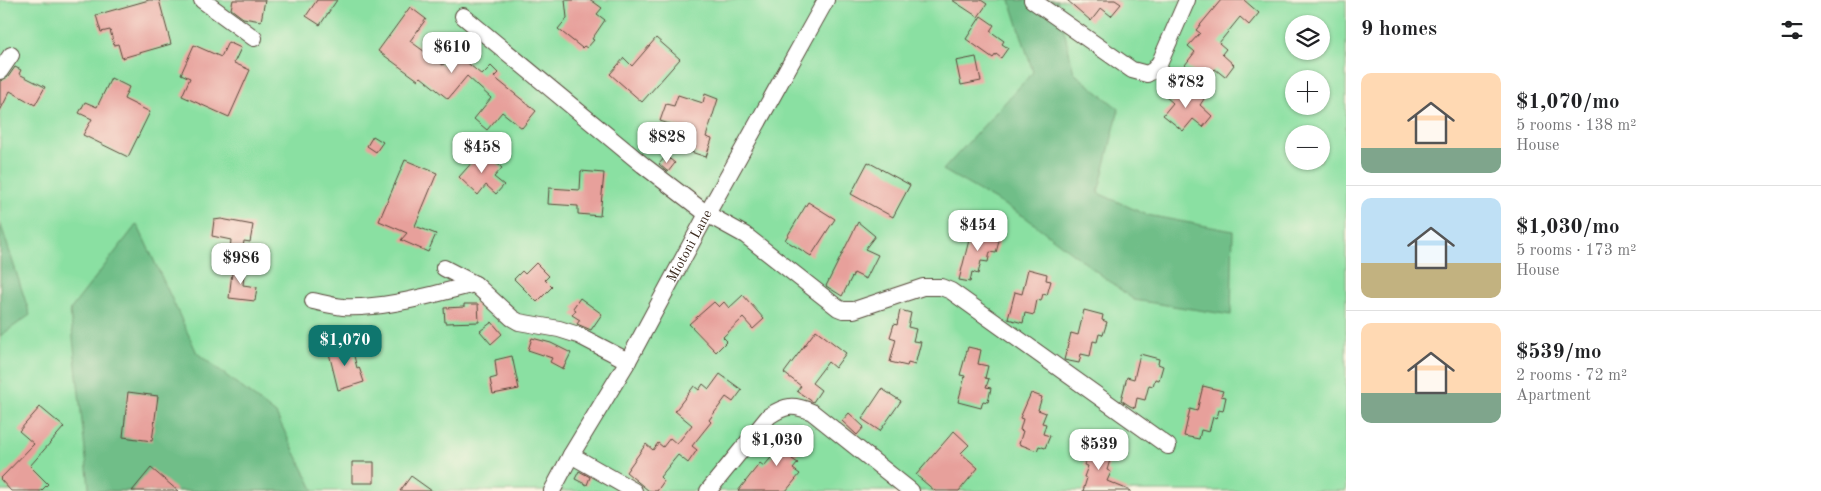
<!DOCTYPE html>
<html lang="en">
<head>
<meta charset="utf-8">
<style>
	body { margin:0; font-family:"Old Standard TT",serif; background:#f6f6f6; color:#202124; height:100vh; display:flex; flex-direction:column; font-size:19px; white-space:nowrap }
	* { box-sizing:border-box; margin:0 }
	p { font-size:16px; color:#757577 }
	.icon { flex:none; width:28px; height:28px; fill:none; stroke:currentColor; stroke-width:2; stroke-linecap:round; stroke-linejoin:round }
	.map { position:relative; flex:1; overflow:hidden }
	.sheet { display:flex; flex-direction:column; background:#fff; width:475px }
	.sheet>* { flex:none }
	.buttons { position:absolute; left:1285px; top:15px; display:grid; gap:10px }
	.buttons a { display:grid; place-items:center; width:45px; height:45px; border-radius:50%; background:#fff; box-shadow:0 1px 4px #0004; font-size:25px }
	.price { position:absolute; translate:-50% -42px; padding:0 11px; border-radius:10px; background:#fff; color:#222; font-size:16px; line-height:32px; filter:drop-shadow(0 1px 2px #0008) }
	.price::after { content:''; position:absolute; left:50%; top:30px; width:15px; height:11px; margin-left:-8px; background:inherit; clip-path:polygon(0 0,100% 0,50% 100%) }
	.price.on { background:#0f766e; color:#fff }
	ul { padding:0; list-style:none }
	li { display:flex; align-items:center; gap:15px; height:125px; padding:0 15px }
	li+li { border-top:1px solid #e0e0e0 }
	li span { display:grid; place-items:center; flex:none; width:140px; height:100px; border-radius:10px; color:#555 }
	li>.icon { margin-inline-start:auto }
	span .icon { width:60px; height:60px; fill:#fffc; stroke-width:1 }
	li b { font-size:21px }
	h2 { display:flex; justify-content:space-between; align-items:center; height:60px; padding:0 15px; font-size:21px }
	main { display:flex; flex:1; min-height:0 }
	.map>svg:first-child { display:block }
</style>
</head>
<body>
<main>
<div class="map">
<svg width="1346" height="491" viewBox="0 0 1346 491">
	<rect width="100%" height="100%" fill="#fcf5e5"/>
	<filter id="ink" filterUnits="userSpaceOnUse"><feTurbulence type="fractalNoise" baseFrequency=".02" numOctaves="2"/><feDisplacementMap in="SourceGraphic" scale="10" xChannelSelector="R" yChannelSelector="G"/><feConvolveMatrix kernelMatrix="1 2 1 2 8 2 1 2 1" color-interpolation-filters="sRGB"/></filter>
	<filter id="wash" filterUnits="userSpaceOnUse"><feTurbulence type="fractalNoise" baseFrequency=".0096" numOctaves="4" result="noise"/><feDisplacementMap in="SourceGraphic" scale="20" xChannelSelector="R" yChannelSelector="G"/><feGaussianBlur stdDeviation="1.12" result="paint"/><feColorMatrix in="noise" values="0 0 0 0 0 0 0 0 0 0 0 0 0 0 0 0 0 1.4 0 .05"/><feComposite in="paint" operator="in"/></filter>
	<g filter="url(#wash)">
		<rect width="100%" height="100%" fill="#f5e9cf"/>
		<!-- green -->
		<path fill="#8ae0a2" stroke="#628560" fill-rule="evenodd" d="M0,0H1346V491H0ZM1294,24H1321V51H1294ZM1294,79H1321V106H1294ZM1294,134H1321V161H1294Z"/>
		<!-- forest -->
		<path fill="#6fbe88" stroke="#557453" d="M1010,0H1057L1074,73L1119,109L1098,193L1147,215L1233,231L1231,315L1134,300L1025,217L943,170L1033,72Z
			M0,222L30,315L0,336Z
			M137,224L197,353L276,414L314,491H86L89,487L70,310Z"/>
		<g id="blocks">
			<!-- building -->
			<path fill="#e7a09b" d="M149,0H159L171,44L122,58L118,44L114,45L110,30L101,32L96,15Z
				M233,0H265L261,21L243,18L231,9Z
				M317,0H337L320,25L306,16Z
				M565,0H591L602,8L597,14L605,20L592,39L594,40L587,48L584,46L582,48L558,29L567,18Z
				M952,0H981L987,4L978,17Z
				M1067,0H1115L1121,4L1111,16L1101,8L1091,21Z
				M1221,0H1244L1259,13L1249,25L1240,17L1219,43L1226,49L1222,54L1234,65L1225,77L1215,69L1205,81L1185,65L1195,52L1188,46L1200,33L1196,30Z
				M410,7L426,19L410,41L443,65L452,50L482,75L491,66L498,73L494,77L536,111L522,128L502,112L487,130L474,119L491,98L467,76L448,99L421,77L418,80L378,51Z
				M981,16L994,25L990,31L1004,41L1002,44L1008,48L1001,58L996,54L993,58L966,39Z
				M656,38L680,59L642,102L610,74L624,58L632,66Z
				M228,42L241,48L234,63L250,70L229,117L182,96L190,78L181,74L194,45L221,57Z
				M976,57L981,81L961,85L956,61Z
				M15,67L21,70L19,74L45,87L35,105L10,91L0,111V81L8,77Z
				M111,78L129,87L124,99L150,112L128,157L83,135L92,119L79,113L85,102L97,107Z
				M1176,85L1190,97L1195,92L1204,99L1200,105L1212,116L1203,127L1193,119L1183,131L1163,115L1173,103L1166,97Z
				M705,94L718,99L706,137L712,139L706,157L676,147L688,130L660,121L666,104L674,106L678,95L703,103Z
				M373,136L383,142L376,152L367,146Z
				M483,150L502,168L494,177L504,185L496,194L486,185L478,195L459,177Z
				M666,156L675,163L668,172L659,164Z
				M405,160L437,173L415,226L436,234L428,252L401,240L407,233L379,221Z
				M868,162L910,185L893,217L851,194Z
				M581,171L604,173L600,216L578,214V206L548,204L549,188L580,190Z
				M808,202L835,219L811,256L785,240Z
				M221,219L253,225L250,242L244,241L241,259L229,258L231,240L212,236L214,220Z
				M858,222L875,236L865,249L878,255L866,279L854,273L842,296L826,286Z
				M972,228L994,233L993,239L999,241L996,253L990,252L988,262L981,261L978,274L972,272L970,282L959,280Z
				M536,263L549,276L545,280L552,287L537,302L514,279L522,271L525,274Z
				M233,264L245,265L243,285L257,287L255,301L229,298Z
				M1028,269L1047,274L1046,280L1051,281L1047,295L1043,294L1041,301L1037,300L1034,315L1025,313L1023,323L1008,319L1015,292L1022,294Z
				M743,295L764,319L753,329L743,318L723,337L727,341L716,352L689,324L714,302L719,307L724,302L729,308Z
				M580,298L602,314L591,330L577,324L580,320L572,315L576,310L573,308Z
				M464,304H478L479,322L445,323L444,308L464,307Z
				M900,310L911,313L908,327L916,329L913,341L921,342L915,365L908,363L907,366L890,362L896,339L890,337L894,324L897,325Z
				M1084,310L1103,315L1102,320L1107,322L1103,335L1099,334L1097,342L1093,341L1090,356L1081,354L1079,363L1064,360L1071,333L1078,335Z
				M492,322L502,334L491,344L480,331Z
				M816,330L846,353L835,368L828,362L812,383L821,390L813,402L797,391L801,386L784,373Z
				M532,338L551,343L571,353L563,369L550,362L552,358L528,350Z
				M351,344L357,368L359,367L364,382L338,390L328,349Z
				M968,347L981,350L978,364L988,366L985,378L989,379L986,387L991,388L988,402L983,401L981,408L958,402L965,376L960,375Z
				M1140,354L1159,359L1158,364L1163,366L1159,380L1155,379L1153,386L1149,385L1145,400L1137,398L1135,408L1130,406L1121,400L1127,377L1134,379Z
				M512,356L519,389L493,394L490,379L497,377L495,360Z
				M720,374L742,390L733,402L726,397L709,420L711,422L692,446L697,450L688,463L678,455L660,477L664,481L657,491H649L626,472L646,444L653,450L658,443L663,447L670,438L677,444L692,425L675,411L694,386L699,390L703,384L709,389Z
				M1203,386L1223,391L1221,396L1226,397L1223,411L1219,410L1217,418L1213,417L1209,432L1201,430L1199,439L1184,436L1190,409L1197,411Z
				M882,389L901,401L880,431L862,419Z
				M128,392L158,396L152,441L123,437Z
				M1031,393L1042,397L1038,410L1046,413L1042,423L1046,424L1043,434L1050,436L1045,448L1039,446L1037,451L1019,444L1023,431L1020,430L1023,419L1020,418Z
				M40,407L64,427L30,466L48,484L41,491H11L0,479L34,444L19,431Z
				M849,413L864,427L857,435L842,421Z
				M783,426L804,445L792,459L798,463L793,469L800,474L786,491H738L760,463L764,466L781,446L772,438Z
				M954,431L969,445L961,453L978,468L959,491H935L916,475Z
				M1095,440L1107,444L1102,457L1110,460L1107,470L1111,472L1107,481L1131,491H1083L1087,478L1084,477L1088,466L1084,465Z
				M352,462H374V483H352Z
				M151,468L178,491H132Z
				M579,471L590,477L587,485L575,479Z
				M411,476L432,491H400Z"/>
		</g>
	</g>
	<g filter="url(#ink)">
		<use href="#blocks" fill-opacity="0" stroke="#574739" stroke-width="1"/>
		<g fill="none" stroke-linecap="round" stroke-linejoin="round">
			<!-- minor casing -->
			<g stroke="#574739" stroke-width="18">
				<g id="minor">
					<path d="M202,0L254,38"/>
					<path d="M1032,0L1132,70L1147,74L1154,70L1160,62L1187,0"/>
					<path d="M463,16L643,165L707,214L745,235L838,308L843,310H854L923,287H941L951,291L1168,446"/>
					<path d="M0,71L11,55"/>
					<path d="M444,268L475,284L512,318L519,322L559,329L578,335L628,361"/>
					<path d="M313,301C322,303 333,306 343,307C387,309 433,294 475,284"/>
					<path d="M571,455L634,491"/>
					<path id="s1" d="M552,491L571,455L628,361L707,214L826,0"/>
					<path d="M708,491L769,416C786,405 793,404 812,412L911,491"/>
				</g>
			</g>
			<!-- minor -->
			<use href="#minor" stroke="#fff" stroke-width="16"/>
		</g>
	</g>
	<g text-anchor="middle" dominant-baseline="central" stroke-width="4.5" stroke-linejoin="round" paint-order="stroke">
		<!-- street labels -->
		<g font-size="14" fill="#3b2a1e" stroke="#fcf5e5">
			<text stroke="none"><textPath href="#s1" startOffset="281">Miotoni Lane</textPath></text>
		</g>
	</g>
</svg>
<div class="buttons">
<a><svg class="icon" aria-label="layers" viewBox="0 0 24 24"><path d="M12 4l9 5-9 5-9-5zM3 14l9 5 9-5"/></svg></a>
<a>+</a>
<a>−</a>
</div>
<b class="price" style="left:452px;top:74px">$610</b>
<b class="price" style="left:1186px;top:109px">$782</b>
<b class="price" style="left:667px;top:164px">$828</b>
<b class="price" style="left:482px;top:174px">$458</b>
<b class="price" style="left:978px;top:252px">$454</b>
<b class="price" style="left:241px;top:285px">$986</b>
<b class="price on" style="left:345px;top:367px">$1,070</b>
<b class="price" style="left:777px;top:467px">$1,030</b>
<b class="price" style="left:1099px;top:471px">$539</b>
</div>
<section class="sheet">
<h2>9 homes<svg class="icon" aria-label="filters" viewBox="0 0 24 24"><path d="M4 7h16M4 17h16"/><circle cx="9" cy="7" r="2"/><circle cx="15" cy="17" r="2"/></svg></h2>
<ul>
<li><span style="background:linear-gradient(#ffd9b3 75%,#7fa58c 0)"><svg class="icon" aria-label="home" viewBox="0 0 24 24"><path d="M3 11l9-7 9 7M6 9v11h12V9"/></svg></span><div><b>$1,070/mo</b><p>5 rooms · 138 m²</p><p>House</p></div></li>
<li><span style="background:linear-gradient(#bfe0f5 65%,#c2b280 0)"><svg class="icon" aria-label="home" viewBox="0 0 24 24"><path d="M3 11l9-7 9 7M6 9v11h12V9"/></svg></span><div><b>$1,030/mo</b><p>5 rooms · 173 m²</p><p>House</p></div></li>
<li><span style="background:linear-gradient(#ffd9b3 70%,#7fa58c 0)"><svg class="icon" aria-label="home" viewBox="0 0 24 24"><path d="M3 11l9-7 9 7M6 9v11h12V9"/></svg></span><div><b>$539/mo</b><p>2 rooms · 72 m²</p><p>Apartment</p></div></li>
</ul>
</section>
</main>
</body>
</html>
